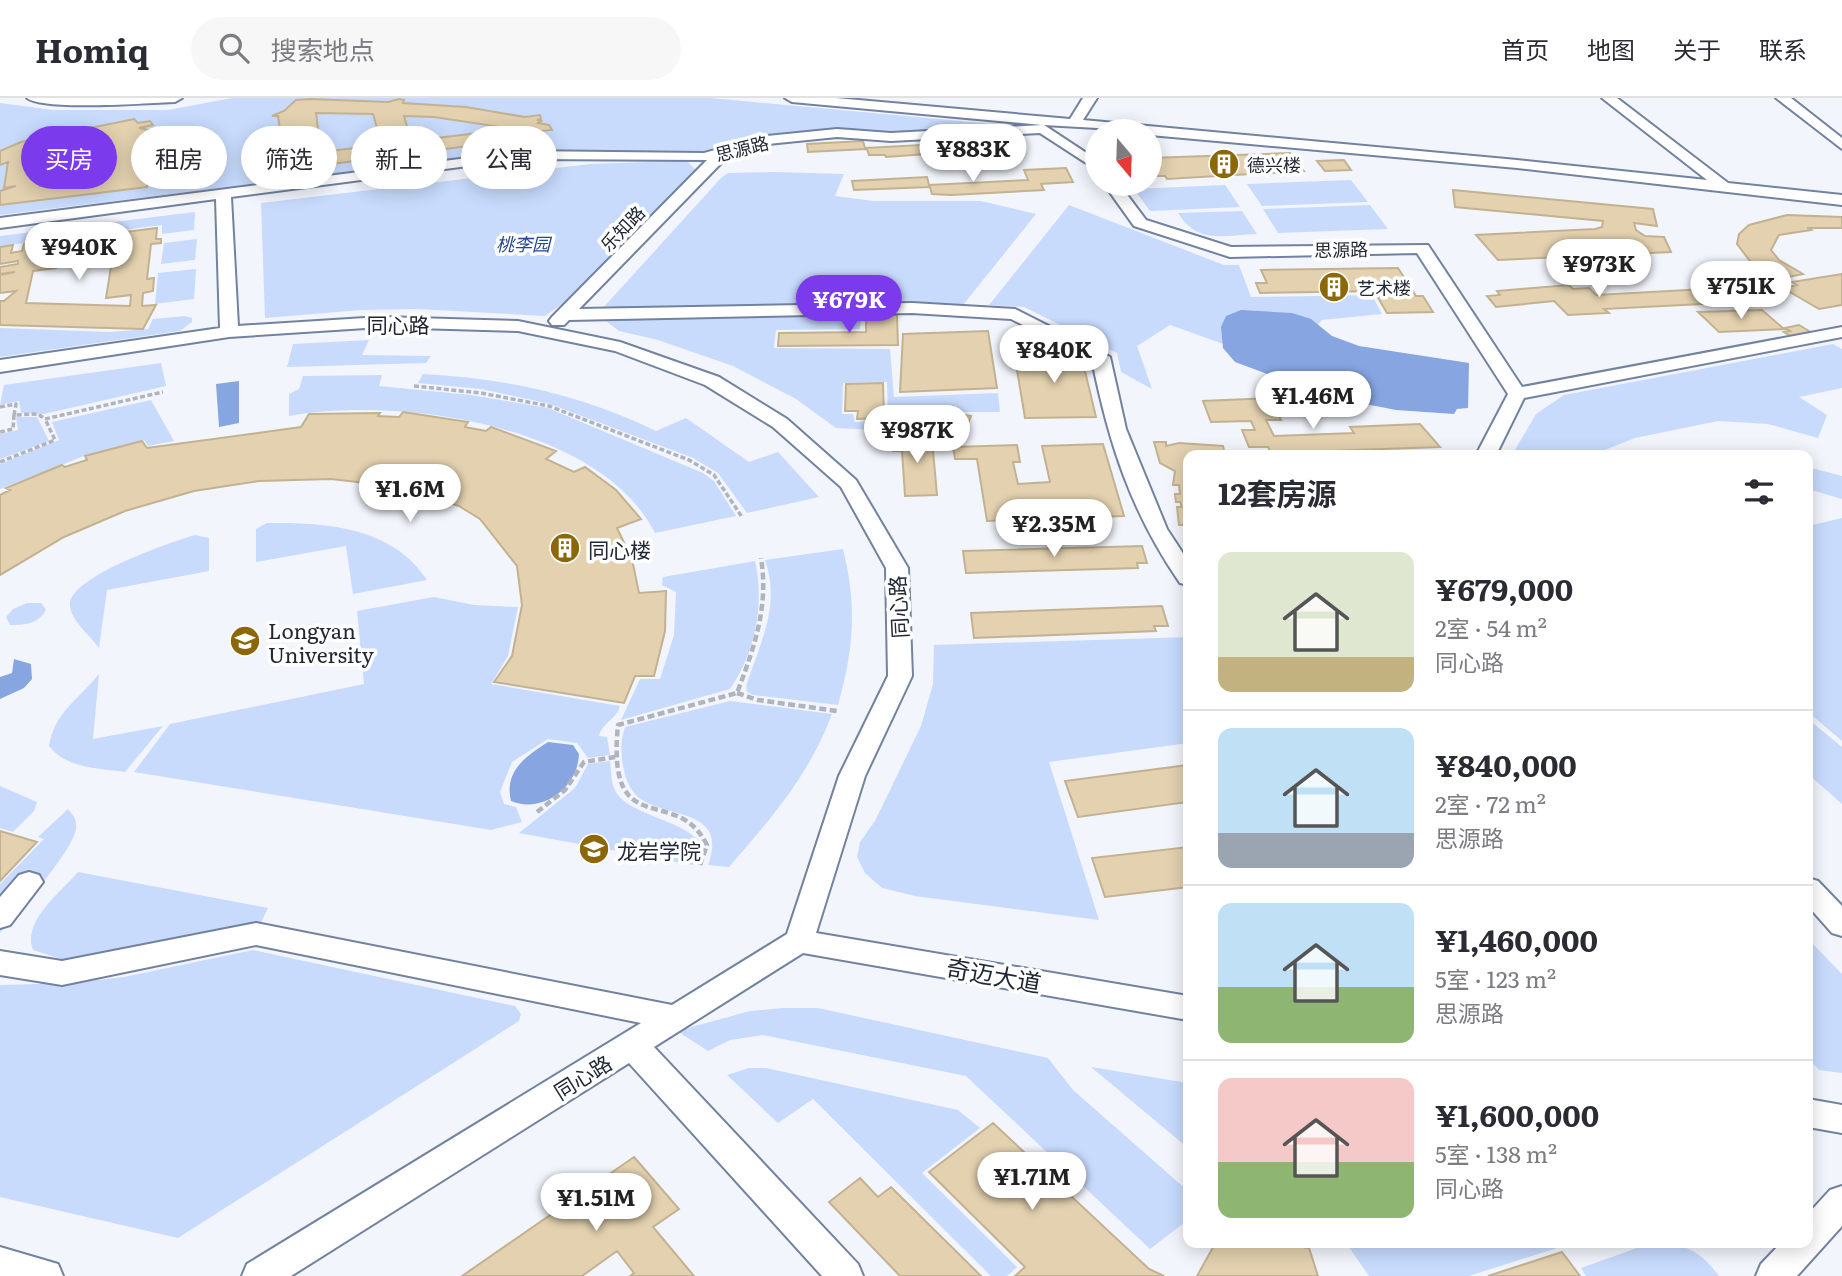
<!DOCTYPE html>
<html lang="zh">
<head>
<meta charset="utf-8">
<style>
	body { margin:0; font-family:Literata,"Noto Sans SC",serif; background:#f7f7f7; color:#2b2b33; height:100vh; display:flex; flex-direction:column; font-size:26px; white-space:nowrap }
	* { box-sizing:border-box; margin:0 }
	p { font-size:23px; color:#7c7c81 }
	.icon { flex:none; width:38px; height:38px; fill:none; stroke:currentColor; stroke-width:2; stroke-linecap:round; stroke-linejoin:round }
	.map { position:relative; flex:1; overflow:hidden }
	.panel { position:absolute; left:1183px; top:352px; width:630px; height:798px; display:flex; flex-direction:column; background:#fff; border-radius:14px; box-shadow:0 4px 18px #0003 }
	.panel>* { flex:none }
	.guide { position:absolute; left:21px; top:28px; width:665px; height:63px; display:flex; gap:14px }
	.needle { width:46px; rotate:161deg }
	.buttons { position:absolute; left:1085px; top:21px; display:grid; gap:14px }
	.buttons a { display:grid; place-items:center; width:77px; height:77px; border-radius:50%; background:#fff; box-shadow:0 4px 18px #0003; font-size:35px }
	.price { position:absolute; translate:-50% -60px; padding:0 16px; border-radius:24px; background:#fff; color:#222; font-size:23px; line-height:46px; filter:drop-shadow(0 2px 4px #0008) }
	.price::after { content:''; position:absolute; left:50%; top:42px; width:21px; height:16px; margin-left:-10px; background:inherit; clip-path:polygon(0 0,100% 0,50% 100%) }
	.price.active { background:#7c3aed; color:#fff }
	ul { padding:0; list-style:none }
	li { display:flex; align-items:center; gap:21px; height:175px; padding:0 35px }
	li+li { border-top:2px solid #e1e1e2 }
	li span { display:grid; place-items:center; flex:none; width:196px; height:140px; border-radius:14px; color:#555 }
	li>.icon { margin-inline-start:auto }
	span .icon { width:84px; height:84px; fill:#fffc; stroke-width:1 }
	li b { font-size:30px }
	h2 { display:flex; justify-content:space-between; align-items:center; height:84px; padding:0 35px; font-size:30px }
	.pill { padding:0 24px; border-radius:32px; background:#fff; box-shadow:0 4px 18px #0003; font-size:24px; line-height:63px }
	.pill.active { background:#7c3aed; color:#fff }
	header { display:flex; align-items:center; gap:42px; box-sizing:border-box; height:98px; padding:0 35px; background:#fff; border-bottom:2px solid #e1e1e2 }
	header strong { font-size:33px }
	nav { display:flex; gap:38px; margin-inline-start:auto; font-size:24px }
	.search { width:490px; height:63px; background:#f7f7f7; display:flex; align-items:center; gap:18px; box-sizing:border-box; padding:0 24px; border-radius:38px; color:#7c7c81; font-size:26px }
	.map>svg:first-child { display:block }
</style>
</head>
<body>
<header>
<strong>Homiq</strong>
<div class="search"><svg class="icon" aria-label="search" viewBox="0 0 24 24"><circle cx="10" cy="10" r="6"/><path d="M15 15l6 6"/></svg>搜索地点</div>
<nav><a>首页</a><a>地图</a><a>关于</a><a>联系</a></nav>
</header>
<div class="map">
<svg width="1842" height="1178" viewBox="0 0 1842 1178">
	<rect width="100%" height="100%" fill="#f2f5fc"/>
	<!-- green -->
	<path fill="#c8dbfd" d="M232,0H711L1026,29L892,36L836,32L761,38L699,54L523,53L0,117V5L53,12H168Z
		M677,63L688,64L696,72L568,202L545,218L417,211L361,212L265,220L261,105L590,66Z
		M774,74L844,76L835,98L874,103H981L1036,116L963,207L905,204L602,211L721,80L728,75Z
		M1351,82L1368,104L1262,108L1247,86Z
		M1225,87L1240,109L1150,113L1134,91Z
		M1069,107L1224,167H1239L1251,199L1372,197L1382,216L1322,222L1285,268L1170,227L1137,248L1152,291L1121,274L1117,255L1024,209L989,207Z
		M1370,107L1388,131L1278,135L1263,111Z
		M1242,113L1257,136C1224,137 1198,147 1178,115Z
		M195,114L194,132L162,136V127L0,148V138Z
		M197,141L195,162L161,166L164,145Z
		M196,171L194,201L155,206L158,175Z
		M862,215L860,231L776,232L774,250L890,251L894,299L998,295L1000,314H944L924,334L888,325L887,284L843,285L842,316H853L855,324L873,323V332L836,330L796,301L733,268L658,242L619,233L606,223V219Z
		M185,218L192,220V224L180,233L0,259V230L111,234L148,231L153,221Z
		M369,242L362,257L431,258L426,265L287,269L293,246Z
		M1833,246L1842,251V290L1799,299L1827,317L1818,340L1768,326L1718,323L1635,340L1592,357H1512L1536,316L1564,297Z
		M161,265L166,288L44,316L21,315L19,303L0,307L4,287Z
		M423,276C505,280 582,297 656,333L686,320L749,364L778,354L819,399L747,415L718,375L693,360L550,306L481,291L418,285Z
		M382,277L379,288L471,297L548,310L703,375L714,383L736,418L655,435C600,326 397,298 289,318V296L299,291L303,278Z
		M151,302L174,343L148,348L144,342L84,358L0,391V366L59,342L52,324Z
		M16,319H37L49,343L0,361V336L18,332Z
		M1808,369L1842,378V401L1808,391Z
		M1842,420V643L1808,614V428Z
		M267,425C325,424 393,429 427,482L353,496L346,448L256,464V431Z
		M195,437L209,440V473L107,492L99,550C91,538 69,521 70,506C71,478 171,444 195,437Z
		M843,451C857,508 854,550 838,607L753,597L747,594L746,588C760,546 781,507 765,462Z
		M755,463C765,506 755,555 730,591L621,622L640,581H660L674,537L676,494L662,487L663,479Z
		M434,499L474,507L518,509L508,558L491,586L620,608C617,621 602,625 599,638L607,639L610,657L588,660L577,645L548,641L512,664L500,694L504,706L516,709L522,724L491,732L134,674L170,626L364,586L357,513Z
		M27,505H41L46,512C38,526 25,527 10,527L6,519L13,511Z
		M1188,539V645L1049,664L1099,822L915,798L882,790L865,775L857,759L860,744L875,723L921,628L933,586L934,547Z
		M99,576L93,641L163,628L125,674C98,670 67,671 49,648C54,615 79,601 99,576Z
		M730,603L832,616C810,676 770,722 729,769L708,767C729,710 668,721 639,700C627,690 624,675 622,661C621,650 621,640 625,629Z
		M1808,621L1842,649V706L1808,676Z
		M610,663C611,672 611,682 614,690C623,716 679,720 700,744L693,767L519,735L575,690L588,666Z
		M0,688L37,704L34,713L13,734L0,730Z
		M68,711C73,717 77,721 76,730C75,751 16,817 0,835V786L44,741L38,739Z
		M78,774L268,810L258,831L67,863L33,852C22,823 60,795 78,774Z
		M1808,841L1842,876V975L1819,972L1808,960Z
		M253,852L515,908L521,916L519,923L178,1140L0,1099V887L73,885L124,879Z
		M782,910H818L1048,960L1073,992L1188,1093V1122L1150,1151L966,978L763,937L730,942L708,953L677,933L750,913Z
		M1091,969L1188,985V1050Z
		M749,970H766L958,1012L980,1030L922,1075L1017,1169L1007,1178H991L813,1001L778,1025L727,977Z
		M1565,1145L1566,1147L1469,1178H1369L1346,1145Z
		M1651,1145C1683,1144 1700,1152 1719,1178H1586L1581,1170Z"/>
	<!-- water -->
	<path fill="#86a5e1" d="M1241,212L1292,215L1311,221L1332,238L1359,248L1469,265L1468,310L1457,311L1454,316L1396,312L1360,305L1302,289L1235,264L1223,250L1221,229L1226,218Z
		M239,283V325L219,329L216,286Z
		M14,561L31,566L32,581L24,590L0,601V579L12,575Z
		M548,644L573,647L579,656C578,690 542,716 511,703C504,673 525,659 548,644Z"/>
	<!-- building -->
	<path fill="#e3d1af" stroke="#c3b291" stroke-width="2" fill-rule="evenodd" d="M310,1L388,4L399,1L404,2L403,5L466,9L525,19L540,17L541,21L537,22L541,23L538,25L549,27L552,32L540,33L545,43L470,52L468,48L286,72L285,56L278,55L283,51L278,18H272L284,13L296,2ZM316,15L373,16L382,47L321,54ZM404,18L434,19L501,29L495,33L403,44L421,37L409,35Z
		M134,21L138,25L150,23L153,27L139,30L149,32L147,89L0,107V93L16,88L4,90L8,64L0,67V53L21,44ZM108,40L105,80L40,88L47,53Z
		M863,43L865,50L979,44L983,52L886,59L885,57H869L867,51L808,54L807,46Z
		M1290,55L1304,73L1167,81L1165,78H1153L1150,73V60Z
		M1344,62L1351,72L1325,73L1317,63Z
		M1066,70L1073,84L1041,86L1044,92L951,97L932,96L930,89L854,92L852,83L927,79L929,87L1028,82L1024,72Z
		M1453,92L1653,111L1657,128L1634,125L1636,132L1645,138L1664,139L1671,154L1498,162L1476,137L1595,131L1602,129L1603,123L1455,109Z
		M1787,117L1842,119V130H1807L1811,132L1779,137L1771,152L1779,162L1803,176L1778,181L1753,167L1737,146L1739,136L1749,127Z
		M157,130L156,141H161V145L151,146L147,181L154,180L153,193L143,195L142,208L156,207L143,231L0,227V203H4L16,193L0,195V177L15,174L0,176V169L18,166V163L0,166V149L13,147L11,155L22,153L24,146L118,135L117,142L125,141L126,134ZM130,149V152L110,157L119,160L112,162L106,200L131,197L130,208L26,205L33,173L56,170L58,158Z
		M1398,170L1416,198H1423L1433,214L1387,215L1377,198H1382L1379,193L1260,195L1256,185H1267L1261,172Z
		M1842,176V207L1819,211L1783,190L1797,187L1792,184Z
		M1742,185L1757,199L1718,201L1703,187Z
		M1569,187L1573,191L1589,190L1596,197L1705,191L1720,205L1604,211L1609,215L1568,217L1554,203L1496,209L1487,198L1500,197L1497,193Z
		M1762,212L1784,231L1719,234L1698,214Z
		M866,217H897L898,247L778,248L779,235L866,234Z
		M1799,227L1814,236L1794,240L1784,234L1790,233L1785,230Z
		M988,233L997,290L900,294L903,236Z
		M1080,252L1096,319L1025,320L1014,254Z
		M883,285L884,320L857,321L858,313H845L846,286Z
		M1271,300L1281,322H1266L1274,338L1354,335L1350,329L1420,326L1440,349L1271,355L1268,349H1249L1242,332H1255L1251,323L1211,324L1203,303Z
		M403,314L468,324L465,329L486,333L491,329L556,353L546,361L574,374L585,369L616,392L641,421L617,430L632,461L639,495L666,493L665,533L654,578H635L624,605L494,584L512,558L522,507L517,468L480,421L459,408L401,389L331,381L259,383L194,393L125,413L64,439L0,477V397L10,392L6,390L62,367L65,369L87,362L85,358L142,343L147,350L301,329L309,316L380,315L378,318L399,319Z
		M953,315L971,318L967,328L948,323Z
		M942,326L962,329L958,340L937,338Z
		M921,337L922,341H932L937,397L905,398L902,353H893L892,338Z
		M1154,344H1166V348L1179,345L1223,348L1225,357H1188V427H1179L1177,409H1182L1180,404H1176L1175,396H1180L1179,387H1173L1175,373L1160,365Z
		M1103,346L1124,418L987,423L977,361H955L953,349L1017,347L1020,364H1013L1018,386L1050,384L1042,348Z
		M1142,448L1147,465H1137L1138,470L966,475L963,453Z
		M1162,508L1168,528H1154L1156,533L974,540L971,515Z
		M1188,667V704L1078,719L1065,683Z
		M0,733L37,744L0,783Z
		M1188,749V789L1105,799L1092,760Z
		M993,1025L1149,1171L1164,1178H1015L1025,1169L929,1074Z
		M634,1059L679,1111L653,1129L694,1178H630L634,1175L617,1153L582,1178H462Z
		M860,1080L878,1099L891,1089L981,1178H900L829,1104Z
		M1216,1144H1268L1309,1150L1318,1178H1197Z
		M1562,1154L1580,1178H1488Z"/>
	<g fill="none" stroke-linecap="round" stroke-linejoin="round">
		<!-- minor casing -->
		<g stroke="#72829f" stroke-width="4">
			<path id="minor" d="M27,0H182L175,4C149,5 43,13 27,0Z
				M785,0H836L1070,21L1083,0H1097L1083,22L1517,62L1707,82L1602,0H1617L1728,85L1842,97V107L1517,70L1150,37V33L1044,27L1097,62V72L1040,35L891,43L837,39L768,46L729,57L579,211L912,205L1015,211L1110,259L1126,331L1167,431L1188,463V487L1180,485C1131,414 1109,346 1092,262L1011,221L912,215L569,222L564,227H552L549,223L552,219L707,62L522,61L231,99L238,228L381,219L518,223L620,244L719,279L787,321L856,382L908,470L912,578L865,678L816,835L1188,898V922L803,855L654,949L858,1166L863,1178H822L629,965L291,1178H242L247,1166L641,925L256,847L62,887L0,877V853L62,863L256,825L672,907L787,836L839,678L888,578L886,470L841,389L773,329L705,287L615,253L518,233L381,229L229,239L0,274V262L220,230L216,101L0,130V120L522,53L704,55L767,38L837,31L891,35L1042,27L792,4Z
				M1776,0H1791L1842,40V51Z
				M1104,86H1119L1146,122L1231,149L1428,147L1522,289L1842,229V239L1524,300L1496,357H1476L1508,296L1417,155L1230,159L1134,128Z
				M29,774L39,777L43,784L10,827L0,830V799L19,777Z
				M1808,780L1818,783L1842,808V838L1832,835L1808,808Z
				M1808,1001L1842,1007V1035L1808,1029Z
				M1842,1088V1128L1797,1178H1756L1761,1166L1782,1144H1808V1116L1830,1092Z
				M0,1149L58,1166L63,1178H0Z"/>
		</g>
		<!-- path-far1 -->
		<path stroke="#b0b4bd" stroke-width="3.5" stroke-dasharray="5 2.5" stroke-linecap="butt" d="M414,288L481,295L549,308L689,362L714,377L742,419
			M0,309L16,306L14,317
			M0,334L13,331L14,317L38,316L45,321
			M0,364L55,342L45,321L163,294"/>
		<!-- path -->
		<path stroke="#b0b4bd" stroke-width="4.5" stroke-dasharray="7 3.5" stroke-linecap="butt" d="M737,595L758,602L837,613
			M537,714L565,692L584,664L615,659
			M700,767L707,747C676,684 606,747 618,627L737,595C754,550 769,509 761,460"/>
		<!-- minor -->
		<use href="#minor" fill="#fff" fill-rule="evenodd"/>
	</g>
	<!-- icons -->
	<defs>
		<g id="building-disc" transform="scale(1.575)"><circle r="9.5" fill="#8b6707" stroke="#fff"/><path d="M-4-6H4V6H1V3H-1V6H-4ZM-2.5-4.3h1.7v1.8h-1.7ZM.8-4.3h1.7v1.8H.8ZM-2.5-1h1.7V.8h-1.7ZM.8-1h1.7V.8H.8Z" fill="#fff"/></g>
		<g id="university-disc" transform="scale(1.575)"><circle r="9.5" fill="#8b6707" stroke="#fff"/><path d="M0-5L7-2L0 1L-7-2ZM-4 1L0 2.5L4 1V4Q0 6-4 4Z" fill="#fff"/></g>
	</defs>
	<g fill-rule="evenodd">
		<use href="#building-disc" x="1224" y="66"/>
		<use href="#building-disc" x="1334" y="189"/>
		<use href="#building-disc" x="565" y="450"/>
		<use href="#university-disc" x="245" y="543"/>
		<use href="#university-disc" x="594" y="751"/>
	</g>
	<g text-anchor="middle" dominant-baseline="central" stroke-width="7" stroke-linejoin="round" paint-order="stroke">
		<!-- far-street labels -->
		<g font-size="18" fill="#212733" stroke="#fff">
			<text transform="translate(742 50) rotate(-14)">思源路</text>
			<text transform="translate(622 130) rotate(-46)">乐知路</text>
			<text transform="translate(1341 151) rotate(-1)">思源路</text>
		</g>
		<!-- far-poi labels -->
		<g font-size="18" fill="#212733" stroke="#fff" text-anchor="start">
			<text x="1247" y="66">德兴楼</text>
			<text x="1357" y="189">艺术楼</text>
		</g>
		<!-- far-park labels -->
		<g font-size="18" font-style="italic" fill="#24478d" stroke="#fff">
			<text x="523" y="145">桃李园</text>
		</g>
		<!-- street labels -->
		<g font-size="21" fill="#212733" stroke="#fff">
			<text x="398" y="225">同心路</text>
			<text transform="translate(897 509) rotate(-93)">同心路</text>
			<text transform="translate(582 978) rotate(-32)">同心路</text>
		</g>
		<!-- poi labels -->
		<g font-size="21" fill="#212733" stroke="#fff" text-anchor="start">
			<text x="588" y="450">同心楼</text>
			<text x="268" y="531">Longyan<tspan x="268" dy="24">University</tspan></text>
			<text x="617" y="751">龙岩学院</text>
		</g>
		<!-- near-street labels -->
		<g font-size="24" fill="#212733" stroke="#fff">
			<text transform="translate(994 876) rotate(10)">奇迈大道</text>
		</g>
	</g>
</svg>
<div class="buttons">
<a><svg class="needle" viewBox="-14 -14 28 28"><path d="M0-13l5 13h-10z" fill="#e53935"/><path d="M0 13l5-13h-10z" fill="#7c7c81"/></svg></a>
</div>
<b class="price" style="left:973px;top:86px">¥883K</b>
<b class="price" style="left:79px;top:184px">¥940K</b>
<b class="price" style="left:1599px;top:201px">¥973K</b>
<b class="price" style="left:1741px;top:223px">¥751K</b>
<b class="price active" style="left:849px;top:237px">¥679K</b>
<b class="price" style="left:1054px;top:287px">¥840K</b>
<b class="price" style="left:1313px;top:333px">¥1.46M</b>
<b class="price" style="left:917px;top:367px">¥987K</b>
<b class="price" style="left:410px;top:426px">¥1.6M</b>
<b class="price" style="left:1054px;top:461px">¥2.35M</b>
<b class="price" style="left:1032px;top:1114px">¥1.71M</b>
<b class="price" style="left:596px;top:1135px">¥1.51M</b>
<div class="guide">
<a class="pill active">买房</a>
<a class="pill">租房</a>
<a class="pill">筛选</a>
<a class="pill">新上</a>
<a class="pill">公寓</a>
</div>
<section class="panel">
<h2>12套房源<svg class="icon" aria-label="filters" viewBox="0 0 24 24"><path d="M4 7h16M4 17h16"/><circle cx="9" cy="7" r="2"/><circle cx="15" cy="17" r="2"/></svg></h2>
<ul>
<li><span style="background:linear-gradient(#dfe7d0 75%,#c2b280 0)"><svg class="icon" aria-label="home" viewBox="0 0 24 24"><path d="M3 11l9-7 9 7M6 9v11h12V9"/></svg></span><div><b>¥679,000</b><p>2室 · 54 m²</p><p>同心路</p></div></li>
<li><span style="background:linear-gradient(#bfe0f5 75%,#9aa5b1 0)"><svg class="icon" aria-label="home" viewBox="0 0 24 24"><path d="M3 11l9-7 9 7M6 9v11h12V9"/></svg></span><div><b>¥840,000</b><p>2室 · 72 m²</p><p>思源路</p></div></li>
<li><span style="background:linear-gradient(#bfe0f5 60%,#8fb573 0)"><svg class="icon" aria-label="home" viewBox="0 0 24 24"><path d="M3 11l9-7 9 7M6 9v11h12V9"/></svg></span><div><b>¥1,460,000</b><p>5室 · 123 m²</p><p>思源路</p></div></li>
<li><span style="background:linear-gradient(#f6c9c9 60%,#8fb573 0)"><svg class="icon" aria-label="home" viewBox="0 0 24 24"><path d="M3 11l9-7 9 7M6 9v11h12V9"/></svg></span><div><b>¥1,600,000</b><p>5室 · 138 m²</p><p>同心路</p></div></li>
</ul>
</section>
</div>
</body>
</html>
